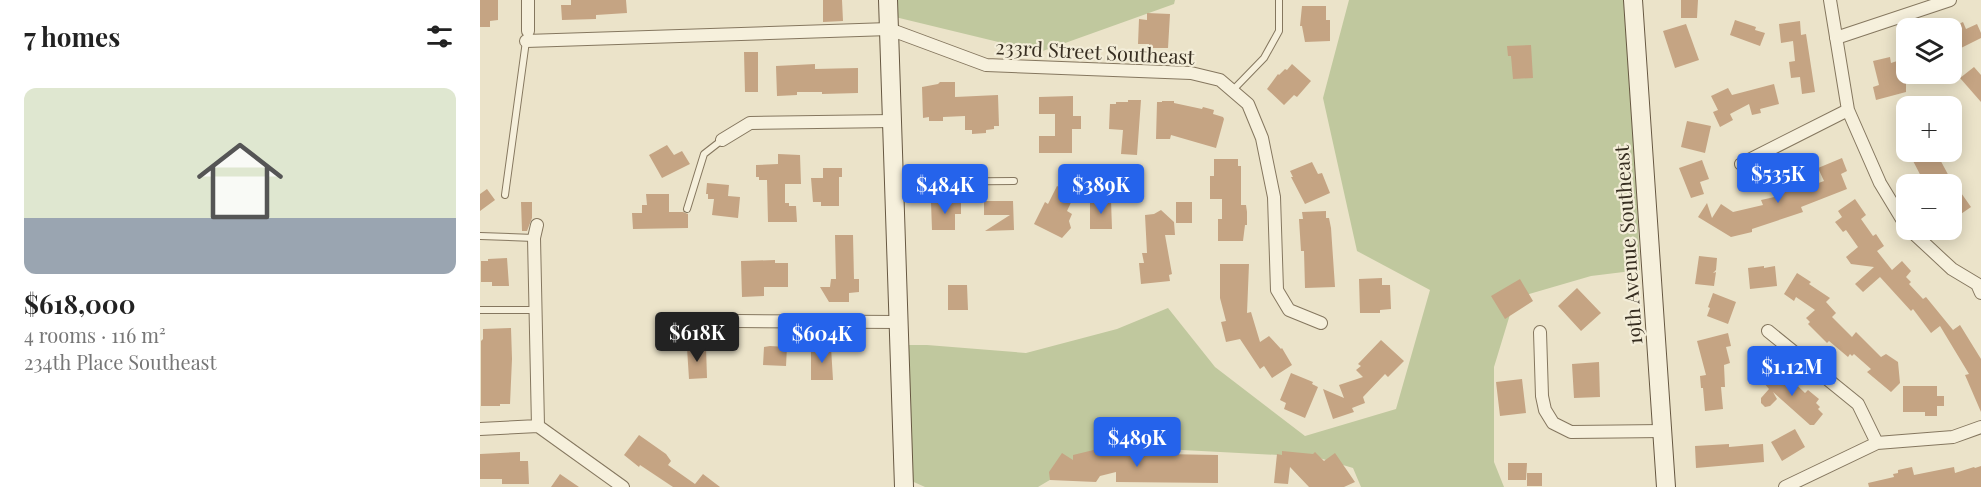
<!DOCTYPE html>
<html lang="en">
<head>
<meta charset="utf-8">
<style>
	body { margin:0; font-family:"Playfair Display",serif; background:#f6f6f6; color:#222; height:100vh; display:flex; flex-direction:column; font-size:22px; white-space:nowrap }
	* { box-sizing:border-box; margin:0 }
	p { font-size:20px; color:#767676 }
	.icon { flex:none; width:33px; height:33px; fill:none; stroke:currentColor; stroke-width:2; stroke-linecap:round; stroke-linejoin:round }
	.map { position:relative; flex:1; overflow:hidden }
	.details { display:flex; flex-direction:column; background:#fff; width:480px }
	.details>* { flex:none }
	.buttons { position:absolute; left:1416px; top:18px; display:grid; gap:12px }
	.buttons a { display:grid; place-items:center; width:66px; height:66px; border-radius:12px; background:#fff; box-shadow:0 3px 15px #0003; font-size:30px }
	.price { position:absolute; translate:-50% -51px; padding:0 14px; border-radius:6px; background:#2563eb; color:#fff; font-size:20px; line-height:39px; filter:drop-shadow(0 2px 3px #0008) }
	.price::after { content:''; position:absolute; left:50%; top:36px; width:18px; height:14px; margin-left:-9px; background:inherit; clip-path:polygon(0 0,100% 0,50% 100%) }
	.price.selected { background:#222; color:#fff }
	ul { padding:0; list-style:none }
	li { display:grid; align-content:center; gap:12px; height:318px; padding:0 24px }
	li span { display:grid; place-items:center; height:186px; border-radius:12px; color:#555 }
	li>.icon { margin-inline-start:auto }
	span .icon { width:108px; height:108px; fill:#fffc; stroke-width:1 }
	li b { font-size:26px }
	h2 { display:flex; justify-content:space-between; align-items:center; height:72px; padding:0 24px; font-size:26px }
	main { display:flex; flex:1; min-height:0 }
	.map>svg:first-child { display:block }
</style>
</head>
<body>
<main>
<section class="details">
<h2>7 homes<svg class="icon" aria-label="filters" viewBox="0 0 24 24"><path d="M4 7h16M4 17h16"/><circle cx="9" cy="7" r="2"/><circle cx="15" cy="17" r="2"/></svg></h2>
<ul>
<li><span style="background:linear-gradient(#dfe7d0 70%,#9aa5b1 0)"><svg class="icon" aria-label="home" viewBox="0 0 24 24"><path d="M3 11l9-7 9 7M6 9v11h12V9"/></svg></span><div><b>$618,000</b><p>4 rooms · 116 m²</p><p>234th Place Southeast</p></div></li>
</ul>
</section>
<div class="map">
<svg width="1501" height="487" viewBox="0 0 1501 487">
	<rect width="100%" height="100%" fill="#ebe3c9"/>
	<!-- green -->
	<path fill="#c0c89e" d="M410,0H695L694,4L560,52L411,16Z
		M869,0H1149L1160,270L1111,276L1035,298L1014,367V462L1024,487H881L873,468L836,457L627,446L558,487H445L418,475L412,345H447L546,353L637,329L688,308L735,367L825,436L916,409L950,290L877,251L843,98Z"/>
	<!-- building -->
	<path fill="#c5a483" d="M0,0H18V20L10,21V27H0Z
		M91,0H146L147,13L116,15V19L82,20L81,5H91Z
		M343,0H362L363,21L343,22Z
		M1201,0H1218L1217,18H1201Z
		M822,6H846V20H850V41L825,42L822,26H820Z
		M667,13L690,14L688,48H669V44H658L659,19L667,20Z
		M1255,20L1276,27L1275,30L1285,33L1280,46L1250,35Z
		M1320,21L1321,35L1326,34L1335,92L1322,94L1320,77L1311,78L1309,62L1315,61L1313,41L1301,43L1299,24Z
		M1483,22L1486,29L1497,24L1501,33V38L1475,51L1472,44V27Z
		M1206,24L1219,60L1195,68L1183,31Z
		M1051,45L1053,78L1033,79L1031,56H1028L1027,46Z
		M264,52H278V92H265Z
		M1410,57L1411,63L1426,58V92L1396,100L1393,87L1399,85L1393,61Z
		M335,64V69L378,68V93L342,94V92H317V95L297,96L296,66Z
		M812,64L831,81L817,97L814,95L804,105L787,89L798,74L799,75L805,69L807,70Z
		M1494,67L1501,75V102L1480,78Z
		M460,82H475V97L518,95L519,126H514V129L506,130V133L492,134V130H485V116L463,117V121H449V117L443,118L442,87L458,84Z
		M1294,84L1299,104L1280,109L1281,113L1272,115L1269,104L1250,114L1253,120L1240,127L1233,112L1238,110L1231,96L1248,88L1252,95Z
		M593,96V116H601V129H592V153H559V136H575V114H559V97Z
		M648,100H661L657,155L641,154L643,130L629,129L630,104H636V102H648Z
		M682,101H694V103L722,109L723,107L734,110L733,114L743,117L744,119L736,148L691,135L690,139H676L677,102H682Z
		M1207,121L1231,126L1225,153L1201,147Z
		M187,145L194,155L202,151L210,164L182,178L169,155Z
		M1442,152H1456L1472,182V180L1491,207L1478,216L1472,208V184H1445L1431,157Z
		M298,154L320,155L321,184H305V203H309V206H316L317,222H288L287,180H279V177H276V165L298,164Z
		M1362,158L1367,171L1361,174L1367,189L1321,207L1323,212L1272,229V232L1251,237L1218,217L1227,203L1232,218L1241,204L1253,212L1283,205L1281,200L1303,195L1300,189L1315,184L1316,188L1321,186L1322,189L1344,181L1338,168Z
		M734,159H758V166H761V205H766L767,212V225H765L763,241H738V219H742V199H730V176H734Z
		M1222,160L1229,179L1220,182L1224,194L1211,198L1199,168Z
		M832,162L838,174L842,173L850,193L825,204L811,177H813L810,171Z
		M343,168H362V177H359V206H341V202H333L331,178H343Z
		M227,183L249,185L248,196L260,197L258,218L232,215L234,199H228V194H226Z
		M577,186L595,194L587,211L592,214L589,221L591,228L582,238L554,224L565,202L568,204Z
		M7,189L15,200L0,211V194Z
		M166,194H189V212H203L208,214V228L153,229L152,213H162V205H167Z
		M1375,199L1386,215L1381,219L1393,236L1396,234L1404,246L1397,251L1412,270L1422,261L1431,271L1426,277L1431,282L1429,284L1443,299L1446,297L1473,330L1480,325L1501,359V412L1485,375L1489,374L1460,326L1451,333L1433,309L1431,311L1400,277L1383,292L1375,284L1394,267L1371,264L1366,257L1378,247L1366,230L1363,232L1355,222L1362,217L1358,211Z
		M481,200V214H475V230H452L451,202Z
		M610,200H631L632,229H610Z
		M504,201H533L534,230L505,231L530,215H504Z
		M41,202H52V218L47,231H42Z
		M696,202H712V223H696Z
		M681,210L694,222L695,235H685L692,274L689,275L690,281L661,284L659,263H664L662,253H667L665,215L674,214Z
		M846,211V218H849L851,228L855,287L825,288L824,251H821L819,219H823L822,212Z
		M355,235H373L374,279H379V292L369,293V302H349L340,287H350L351,279H356Z
		M1219,256L1237,258L1236,270L1233,273L1236,272L1234,286L1215,284Z
		M27,258L29,286H12V282H1V261H8V259Z
		M295,260V263H308V287H284V296L262,297L261,261Z
		M740,264H769L767,313L771,312L780,342L789,336L801,349L802,348L812,365L792,378L784,366L780,369L760,339L746,342L741,322L746,321L740,298Z
		M1284,266V268L1295,266L1297,286L1270,289L1268,268Z
		M1317,273L1331,282L1329,284L1350,298L1346,302L1356,313L1352,317L1372,337L1376,332L1401,357L1406,354L1418,362L1420,383L1411,392L1387,372L1391,369L1374,354L1372,356L1370,354L1368,357L1349,341L1347,343L1328,324L1330,322L1326,318L1335,310L1316,297L1314,301L1304,294Z
		M902,278V285H910L911,309L900,310V313H880L879,279Z
		M1040,279L1053,301L1025,319L1011,296Z
		M468,285H487L488,310H468Z
		M1097,288L1121,313L1101,331L1078,306Z
		M1233,293L1256,302L1248,324L1227,316L1230,308L1228,307Z
		M31,328L32,359L30,404H20V406H1V341L3,339V329Z
		M1248,333L1251,346L1246,347L1250,363L1244,365L1245,387H1241L1243,409L1225,411L1223,388H1221L1220,376L1226,375L1217,341Z
		M901,340L924,361L908,377L905,374L883,397L885,403L872,408L874,412L853,419L843,389L864,398L859,385L883,377L876,370L881,366L878,364Z
		M290,346L307,347L306,366L283,365L284,347Z
		M226,347L227,378L209,379L207,348Z
		M331,347H351L353,380H331Z
		M1119,362L1120,397L1094,398L1092,364Z
		M1299,368L1325,393L1328,390L1339,399L1336,403L1340,407L1338,409L1343,414L1334,425H1330L1293,392L1297,399L1290,406L1285,407L1281,403V398L1289,389L1284,383Z
		M811,373L833,382L832,384L838,387L825,418L804,409L806,403L800,400Z
		M1042,379L1046,413L1020,416L1016,382Z
		M1423,386H1457V396H1464V406H1457V416H1445V412H1423Z
		M1315,429L1325,447L1302,461L1291,442Z
		M159,435L186,454L191,461L188,465L215,484L223,474L240,487H193L160,465L159,467L144,455Z
		M1249,444V447L1283,444L1284,462L1216,468L1215,446Z
		M626,447L628,453L738,455V483L636,482V472L620,476L616,482L570,480L569,472L582,453L593,460V455Z
		M802,451L833,454L835,452L844,461L855,453L875,482L864,487H829L810,467L808,484L794,483L797,454L802,455Z
		M40,452V461H48L49,484H22V479H0V454Z
		M1028,463H1047L1046,480H1028Z
		M1501,466V487H1389L1388,483L1414,477L1413,474L1418,473V470L1432,467L1434,475L1474,467L1475,473L1494,467L1495,468Z
		M1047,473H1062V486H1047Z
		M80,474L99,487H71Z"/>
	<g fill="none" stroke-linecap="round" stroke-linejoin="round">
		<!-- lane casing -->
		<g stroke="#85775f" stroke-width="8">
			<path id="lane" d="M752,91L784,58L799,31V0
				M418,182L534,181
				M25,195L46,41
				M207,209L224,154L242,140
				M0,236L54,238
				M0,310H55
				M191,328L235,321H256"/>
		</g>
		<!-- street casing -->
		<g stroke="#85775f" stroke-width="14">
			<path id="street" d="M48,0V31
				M1350,0L1368,110L1400,183L1426,226
				M1356,38L1470,0
				M46,41L409,29L506,65L711,73L740,80L768,104L782,138L794,197L797,290L809,310L841,323
				M242,140L270,123L412,121
				M1261,164L1368,110
				M57,225L54,238L58,426
				M1430,230L1472,269L1497,284L1501,293
				M256,321L418,322
				M1288,331L1378,404L1397,443
				M1060,332L1062,396L1065,410L1073,423L1091,432L1183,431
				M58,426L143,487
				M0,429L58,426
				M1305,487L1397,443L1473,437L1501,427"/>
		</g>
		<!-- secondary casing -->
		<g stroke="#675842" stroke-width="20">
			<path id="secondary" d="M408,0L424,487
				M1153,0L1186,487"/>
		</g>
		<!-- lane -->
		<use href="#lane" stroke="#f6f0dc" stroke-width="6"/>
		<!-- street -->
		<use href="#street" stroke="#f6f0dc" stroke-width="12"/>
		<!-- secondary -->
		<use href="#secondary" stroke="#f6f0dc" stroke-width="18"/>
	</g>
	<g text-anchor="middle" dominant-baseline="central" stroke-width="4.5" stroke-linejoin="round" paint-order="stroke">
		<!-- street labels -->
		<g font-size="20" fill="#372e21" stroke="#f3edd8">
			<text transform="translate(615 51) rotate(3)">233rd Street Southeast</text>
			<text transform="translate(1147 245) rotate(-94)">19th Avenue Southeast</text>
		</g>
	</g>
</svg>
<div class="buttons">
<a><svg class="icon" aria-label="layers" viewBox="0 0 24 24"><path d="M12 4l9 5-9 5-9-5zM3 14l9 5 9-5"/></svg></a>
<a>+</a>
<a>−</a>
</div>
<b class="price" style="left:1298px;top:204px">$535K</b>
<b class="price" style="left:465px;top:215px">$484K</b>
<b class="price" style="left:621px;top:215px">$389K</b>
<b class="price selected" style="left:217px;top:363px">$618K</b>
<b class="price" style="left:342px;top:364px">$604K</b>
<b class="price" style="left:1312px;top:397px">$1.12M</b>
<b class="price" style="left:657px;top:468px">$489K</b>
</div>
</main>
</body>
</html>
